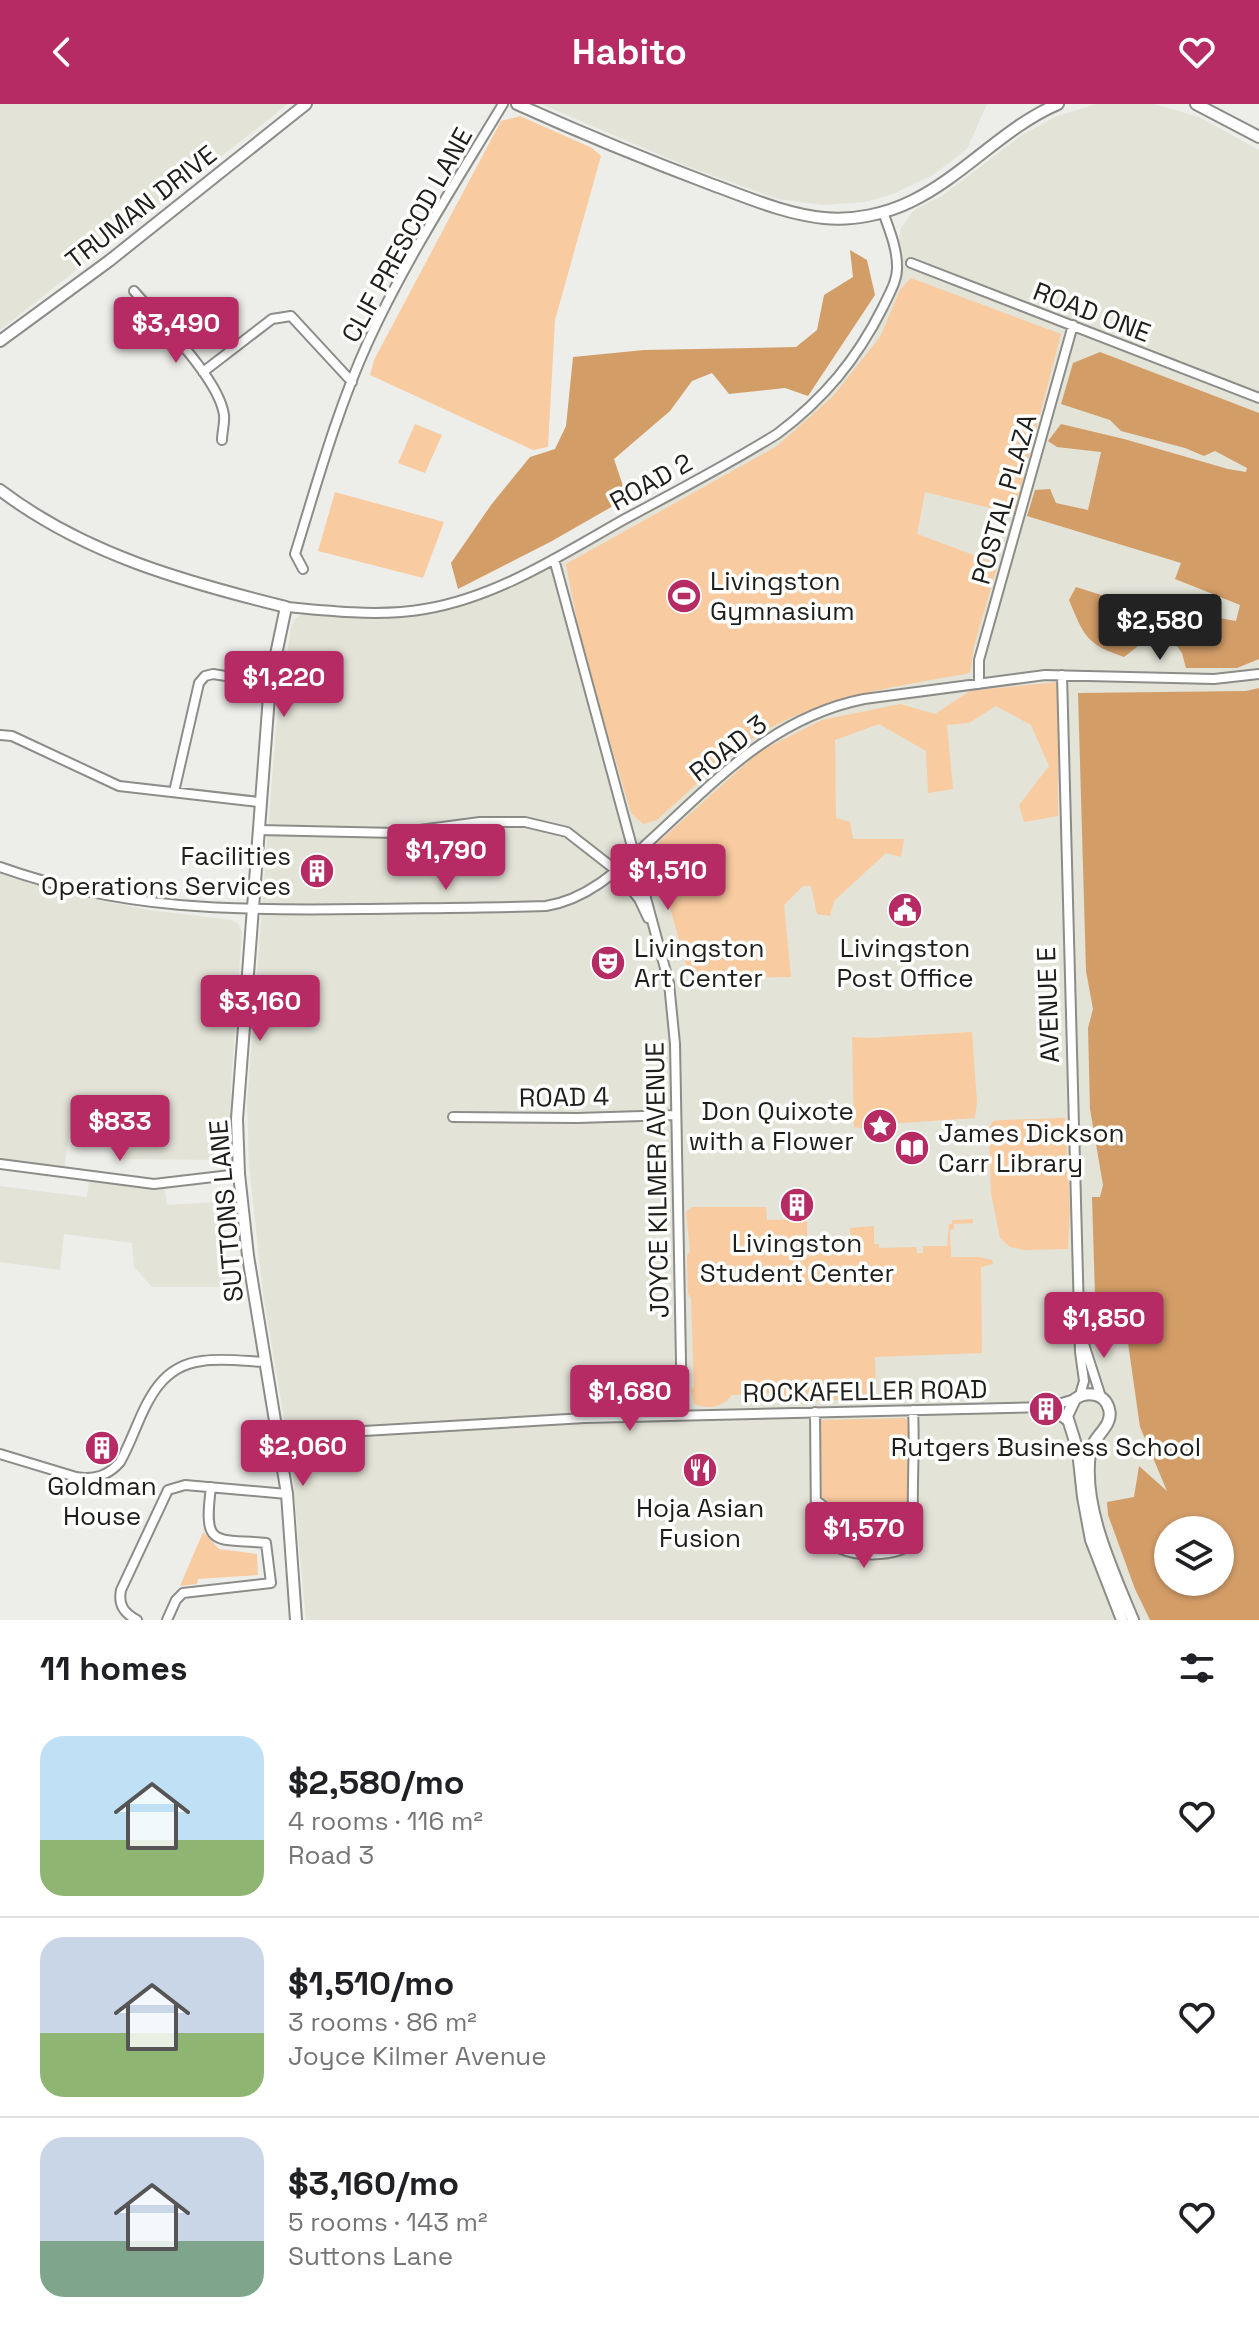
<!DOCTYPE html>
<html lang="en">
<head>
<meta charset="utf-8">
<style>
	body { margin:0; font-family:"Space Grotesk",sans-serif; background:#f2f2f2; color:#202124; height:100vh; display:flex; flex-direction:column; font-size:30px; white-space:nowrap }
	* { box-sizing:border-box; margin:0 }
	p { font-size:26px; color:#757577 }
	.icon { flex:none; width:44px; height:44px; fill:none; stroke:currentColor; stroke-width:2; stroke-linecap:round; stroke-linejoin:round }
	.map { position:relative; height:1516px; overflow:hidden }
	.drawer { display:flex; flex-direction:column; background:#fff; flex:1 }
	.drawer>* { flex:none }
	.controls { position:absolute; left:1154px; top:1412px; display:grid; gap:16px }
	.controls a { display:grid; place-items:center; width:80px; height:80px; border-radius:50%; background:#fff; box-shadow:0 2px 6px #0004; font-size:40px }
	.price { position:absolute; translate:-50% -68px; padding:0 18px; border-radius:8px; background:#b62b64; color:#fff; font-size:26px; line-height:52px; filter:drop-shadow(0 2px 4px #0008) }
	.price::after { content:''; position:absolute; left:50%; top:48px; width:24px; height:18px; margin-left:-12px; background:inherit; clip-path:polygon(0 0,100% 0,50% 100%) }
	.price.selected { background:#222; color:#fff }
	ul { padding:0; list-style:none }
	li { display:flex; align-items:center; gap:24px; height:200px; padding:0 40px }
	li+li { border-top:2px solid #e0e0e0 }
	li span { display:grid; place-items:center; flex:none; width:224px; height:160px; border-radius:24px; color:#555 }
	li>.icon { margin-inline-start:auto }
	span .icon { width:96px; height:96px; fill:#fffc; stroke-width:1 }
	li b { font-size:34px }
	h2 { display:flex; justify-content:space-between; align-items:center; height:96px; padding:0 40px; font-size:34px }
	header { display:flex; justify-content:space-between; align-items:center; height:104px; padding:0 40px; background:#b62b64; color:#fff; font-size:36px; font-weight:700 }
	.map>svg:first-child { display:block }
</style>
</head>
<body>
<header><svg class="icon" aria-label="back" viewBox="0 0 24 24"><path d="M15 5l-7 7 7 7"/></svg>Habito<svg class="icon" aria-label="heart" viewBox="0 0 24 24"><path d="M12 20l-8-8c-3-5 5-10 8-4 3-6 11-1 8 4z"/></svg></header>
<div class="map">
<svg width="1259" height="1516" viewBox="0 0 1259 1516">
	<rect width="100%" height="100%" fill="#edeeea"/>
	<!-- built -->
	<path fill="#e3e3d8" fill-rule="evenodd" d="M0,0H288L0,226Z
		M541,0H987L967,45L933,71L893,90L865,98L823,101L778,95L681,60Z
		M1096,0H1154L1199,13L1259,46V1516H306L291,1355L263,1190L249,1062L247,999L276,624L291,523L296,514L303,510L398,512L455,502L485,492L556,460L776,336L836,283L872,239L902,168L899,137L901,124L914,106L943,91L1022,31L1055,13ZM1168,1426H1220V1478H1168Z
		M0,767L56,787L149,806L232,816L238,820L242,828L231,980L230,1056L118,1055L121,1029L70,1025L64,1066L0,1058Z
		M90,1069L163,1075L167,1101L216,1098L226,1183H152L134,1163L132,1139L64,1130L60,1166L0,1158V1082L87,1093Z"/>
	<!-- green -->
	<path fill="#f9cba0" d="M520,12L592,44L601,52L555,216L548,343L533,346L370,271L374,256L501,17Z
		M911,174L1061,230L1014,410L925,388L917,430L998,460L974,542L970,569C890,584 807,593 740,644C711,665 684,692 657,716L643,720L631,709L582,543L566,460L777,342L833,292L880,233L900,186Z
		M415,320L442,331L425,369L398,359Z
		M335,388L444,418L423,474L318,447Z
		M1058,578V712L1024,718L1019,701L1049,662L1031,621L996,602L969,619L947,621L953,685L928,689L926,647L879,620L835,636L836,714L850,718L853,735H904L901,753L886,749L834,797L830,812L817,810L811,782H803L784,801L791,873L690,875L653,743L760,647L822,616L900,600L935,610L970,587Z
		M972,928L977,998L975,1014L886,1020L866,1025L854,1023L852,933L869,934Z
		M1065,1014L1070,1107L1068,1145L1024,1146L1010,1143L1000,1134L991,1089L989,1024L993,1017L1003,1016Z
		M692,1103H766L767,1116L807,1115V1140L840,1136L841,1140H851L850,1124L874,1122V1140H879V1144L916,1143L917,1149H923V1142H947L949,1120H952V1116L973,1115V1119L954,1120V1125L950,1126L951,1153H979L992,1156L993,1160L981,1163L982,1249L875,1253L876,1295L807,1297C791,1306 786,1292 772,1290C759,1289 745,1291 732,1291C723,1303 708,1306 694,1300L691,1286L694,1282L691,1194L688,1190L687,1151L690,1148L686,1108Z
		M905,1314L908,1318V1398L905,1401L825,1399L822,1394L820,1316Z
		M203,1428L219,1445L257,1450L258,1471L198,1475L197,1480L180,1482Z"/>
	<!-- forest -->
	<path fill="#d39d68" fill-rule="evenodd" d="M850,146L867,156L875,191L808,292L785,284L729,290L712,269L692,277L670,307L614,355L627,394L552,437L458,485L451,459L491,401L530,353L555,345L566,322L573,253L644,246L796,243L817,226L824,191L853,173Z
		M1100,248L1259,309V555L1237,564H1186L1182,549L1172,535L1146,532L1143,538L1124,553C1086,540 1084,532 1069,496L1076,483L1114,495L1236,517L1240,501L1175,475L1181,459L1027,412L1035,386L1050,385L1056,399L1088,406L1101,348L1057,343L1048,337L1061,320L1124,335L1228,365L1246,368L1247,364L1215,347L1204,352L1185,344L1121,327L1110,316L1061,300L1073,259Z
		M1259,584V1516H1150L1135,1485L1108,1411L1107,1398L1134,1393L1139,1362L1167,1387L1140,1323L1126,1225L1096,1224L1092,1093H1100L1103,1081L1090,1005L1088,924L1093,905L1086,867L1078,589L1246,587ZM1168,1426H1220V1478H1168Z"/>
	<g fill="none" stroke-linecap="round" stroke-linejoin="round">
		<!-- minor casing -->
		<g stroke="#8c8c89" stroke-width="12">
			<path id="minor" d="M911,159L1259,294
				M134,187C159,216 219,274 224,311C225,319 222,328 222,336
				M203,268L272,215L291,212L352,278
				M554,455L669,879L675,940L682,1311
				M303,465L295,450C317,379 337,306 368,238C406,155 456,78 503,0
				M286,503C332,507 379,513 425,505C497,493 561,451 623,416C675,388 727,361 777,330C824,295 857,255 883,203C889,190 898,176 897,162C897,144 889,125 883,108
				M1062,571L1080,1248L1084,1277L1080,1291
				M979,580V556L1073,221
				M0,631L12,632L119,682L259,698
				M174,688L199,579L205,572L213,570L270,579
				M258,726L397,729L480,718H525L567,728L617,767L639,795L648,814
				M0,763C120,806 236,807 363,805C424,804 485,804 546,802C590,795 621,763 653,734C717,675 774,613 864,595L1045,571L1214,575L1259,570
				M453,1013L577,1014L675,1011
				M0,1060L154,1080L239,1070
				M1083,1237L1101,1293
				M1048,1303L1069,1318
				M815,1308L816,1420C825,1438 841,1448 861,1450C876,1451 904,1451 913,1436C918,1428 913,1421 913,1412C912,1378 915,1341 913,1306
				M278,1332L585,1314L1048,1303L1075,1295
				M0,1350L76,1373C94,1376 108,1372 120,1358C142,1319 149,1263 202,1257C222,1254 244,1257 264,1258
				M818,1398L826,1404L912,1410
				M833,1440V1422L841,1412L855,1406
				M137,1516C124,1509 118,1501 121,1486L168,1386L185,1381L287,1390
				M167,1516L176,1496L183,1489L271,1479L266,1439C214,1434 203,1445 211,1383"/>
		</g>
		<!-- tertiary casing -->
		<g stroke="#8c8c89" stroke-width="14">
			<path id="tertiary" d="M517,0C581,29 647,56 713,81C749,94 785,110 824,114C853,117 886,110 912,97C965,71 1004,23 1058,0
				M1196,0L1259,33
				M0,237L109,157L306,0
				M0,386C84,450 185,478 286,503L270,579L237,1015L239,1070L248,1152L287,1390L296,1516
				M1122,1516L1091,1436L1083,1393L1078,1347L1067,1312L1075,1295C1087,1287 1105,1289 1109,1305C1114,1323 1092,1332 1090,1349C1082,1403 1113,1467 1133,1516"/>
		</g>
		<!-- minor -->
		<use href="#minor" stroke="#fff" stroke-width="8"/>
		<!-- tertiary -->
		<use href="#tertiary" stroke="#fff" stroke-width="10"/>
	</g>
	<!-- icons -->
	<defs>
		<g id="stadium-disc" transform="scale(1.8)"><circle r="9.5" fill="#b62b64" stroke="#fffffe"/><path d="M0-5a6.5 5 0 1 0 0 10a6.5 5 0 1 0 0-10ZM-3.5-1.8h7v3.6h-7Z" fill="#fff"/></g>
		<g id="building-disc" transform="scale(1.8)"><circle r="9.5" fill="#b62b64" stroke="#fffffe"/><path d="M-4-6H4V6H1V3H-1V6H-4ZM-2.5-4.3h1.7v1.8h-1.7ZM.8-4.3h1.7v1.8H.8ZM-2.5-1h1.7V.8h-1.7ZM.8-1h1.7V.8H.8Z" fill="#fff"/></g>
		<g id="civic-disc" transform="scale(1.8)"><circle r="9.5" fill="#b62b64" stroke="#fffffe"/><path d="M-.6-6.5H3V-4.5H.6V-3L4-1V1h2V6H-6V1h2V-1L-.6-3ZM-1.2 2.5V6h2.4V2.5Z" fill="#fff"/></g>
		<g id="theatre-disc" transform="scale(1.8)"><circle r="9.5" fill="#b62b64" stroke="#fffffe"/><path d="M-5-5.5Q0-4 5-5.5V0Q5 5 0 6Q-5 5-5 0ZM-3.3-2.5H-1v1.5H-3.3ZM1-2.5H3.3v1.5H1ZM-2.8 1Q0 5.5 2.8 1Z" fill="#fff"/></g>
		<g id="sight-disc" transform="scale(1.8)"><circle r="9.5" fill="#b62b64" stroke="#fffffe"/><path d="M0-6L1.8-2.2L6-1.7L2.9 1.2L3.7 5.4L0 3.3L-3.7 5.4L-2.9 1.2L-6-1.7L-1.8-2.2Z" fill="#fff"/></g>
		<g id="library-disc" transform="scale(1.8)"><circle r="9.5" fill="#b62b64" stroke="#fffffe"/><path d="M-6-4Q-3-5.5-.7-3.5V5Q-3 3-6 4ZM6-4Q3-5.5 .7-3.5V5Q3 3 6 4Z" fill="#fff"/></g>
		<g id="restaurant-disc" transform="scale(1.8)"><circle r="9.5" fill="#b62b64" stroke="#fffffe"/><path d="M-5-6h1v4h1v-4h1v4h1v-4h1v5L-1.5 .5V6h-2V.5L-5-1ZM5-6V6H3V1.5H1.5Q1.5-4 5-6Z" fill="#fff"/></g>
	</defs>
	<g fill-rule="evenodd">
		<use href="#stadium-disc" x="684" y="492"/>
		<use href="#building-disc" x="317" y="767"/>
		<use href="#civic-disc" x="905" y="806"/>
		<use href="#theatre-disc" x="608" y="859"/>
		<use href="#sight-disc" x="880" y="1022"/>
		<use href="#library-disc" x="912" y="1044"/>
		<use href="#building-disc" x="797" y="1101"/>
		<use href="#building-disc" x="1046" y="1305"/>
		<use href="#building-disc" x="102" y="1344"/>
		<use href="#restaurant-disc" x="700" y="1366"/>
	</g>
	<g text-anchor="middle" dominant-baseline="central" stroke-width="7" stroke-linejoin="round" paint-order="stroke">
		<!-- street labels -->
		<g font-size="26" fill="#1e1e1d" stroke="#fffffe">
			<text transform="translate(141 103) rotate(-38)">TRUMAN DRIVE</text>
			<text transform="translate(407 131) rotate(-61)">CLIF PRESCOD LANE</text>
			<text transform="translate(1092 208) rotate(21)">ROAD ONE</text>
			<text transform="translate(651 378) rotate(-29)">ROAD 2</text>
			<text transform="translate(1004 395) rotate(-74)">POSTAL PLAZA</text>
			<text transform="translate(728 644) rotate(-38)">ROAD 3</text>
			<text transform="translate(1048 901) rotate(-92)">AVENUE E</text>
			<text transform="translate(564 993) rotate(-1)">ROAD 4</text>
			<text transform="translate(657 1076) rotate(-91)">JOYCE KILMER AVENUE</text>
			<text transform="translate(226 1107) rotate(-95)">SUTTONS LANE</text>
			<text transform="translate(865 1287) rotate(-1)">ROCKAFELLER ROAD</text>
		</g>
		<!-- poi labels -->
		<g font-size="26" fill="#1e1e1d" stroke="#fffffe">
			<text x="710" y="477" text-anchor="start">Livingston<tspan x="710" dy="30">Gymnasium</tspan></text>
			<text x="291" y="752" text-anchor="end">Facilities<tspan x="291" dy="30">Operations Services</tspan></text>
			<text x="634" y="844" text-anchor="start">Livingston<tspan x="634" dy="30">Art Center</tspan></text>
			<text x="905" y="844">Livingston<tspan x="905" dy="30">Post Office</tspan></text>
			<text x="854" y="1007" text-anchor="end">Don Quixote<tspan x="854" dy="30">with a Flower</tspan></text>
			<text x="938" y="1029" text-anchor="start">James Dickson<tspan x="938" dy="30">Carr Library</tspan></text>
			<text x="797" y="1139">Livingston<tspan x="797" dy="30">Student Center</tspan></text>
			<text x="1046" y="1343">Rutgers Business School</text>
			<text x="102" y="1382">Goldman<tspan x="102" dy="30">House</tspan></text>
			<text x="700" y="1404">Hoja Asian<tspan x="700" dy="30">Fusion</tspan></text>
		</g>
	</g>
</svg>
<div class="controls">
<a><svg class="icon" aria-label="layers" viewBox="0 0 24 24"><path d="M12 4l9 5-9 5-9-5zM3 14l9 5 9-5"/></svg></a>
</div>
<b class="price" style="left:176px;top:261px">$3,490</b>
<b class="price selected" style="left:1160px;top:558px">$2,580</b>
<b class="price" style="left:284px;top:615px">$1,220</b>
<b class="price" style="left:446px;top:788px">$1,790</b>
<b class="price" style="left:668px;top:808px">$1,510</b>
<b class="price" style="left:260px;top:939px">$3,160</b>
<b class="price" style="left:120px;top:1059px">$833</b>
<b class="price" style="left:1104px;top:1256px">$1,850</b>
<b class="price" style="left:630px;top:1329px">$1,680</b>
<b class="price" style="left:303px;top:1384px">$2,060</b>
<b class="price" style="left:864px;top:1466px">$1,570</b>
</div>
<section class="drawer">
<h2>11 homes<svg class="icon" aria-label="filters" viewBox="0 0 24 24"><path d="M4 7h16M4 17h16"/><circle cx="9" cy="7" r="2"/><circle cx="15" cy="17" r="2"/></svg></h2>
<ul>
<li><span style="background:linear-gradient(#bfe0f5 65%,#8fb573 0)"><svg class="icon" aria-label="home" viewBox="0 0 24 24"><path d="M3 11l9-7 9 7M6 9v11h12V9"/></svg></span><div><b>$2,580/mo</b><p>4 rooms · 116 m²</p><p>Road 3</p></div><svg class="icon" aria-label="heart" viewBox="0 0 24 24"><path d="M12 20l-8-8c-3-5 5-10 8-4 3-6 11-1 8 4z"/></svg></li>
<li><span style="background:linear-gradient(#c9d6e8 60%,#8fb573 0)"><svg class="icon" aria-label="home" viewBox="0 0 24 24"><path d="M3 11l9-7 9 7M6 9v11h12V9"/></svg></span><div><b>$1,510/mo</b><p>3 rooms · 86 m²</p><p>Joyce Kilmer Avenue</p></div><svg class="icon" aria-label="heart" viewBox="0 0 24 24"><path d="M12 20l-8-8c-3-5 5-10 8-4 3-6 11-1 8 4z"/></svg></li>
<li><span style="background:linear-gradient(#c9d6e8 65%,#7fa58c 0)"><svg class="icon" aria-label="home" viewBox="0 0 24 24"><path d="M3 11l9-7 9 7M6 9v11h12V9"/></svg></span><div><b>$3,160/mo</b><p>5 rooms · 143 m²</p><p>Suttons Lane</p></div><svg class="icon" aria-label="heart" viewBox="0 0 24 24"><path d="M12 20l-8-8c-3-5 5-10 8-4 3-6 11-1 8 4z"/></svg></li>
</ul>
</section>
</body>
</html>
